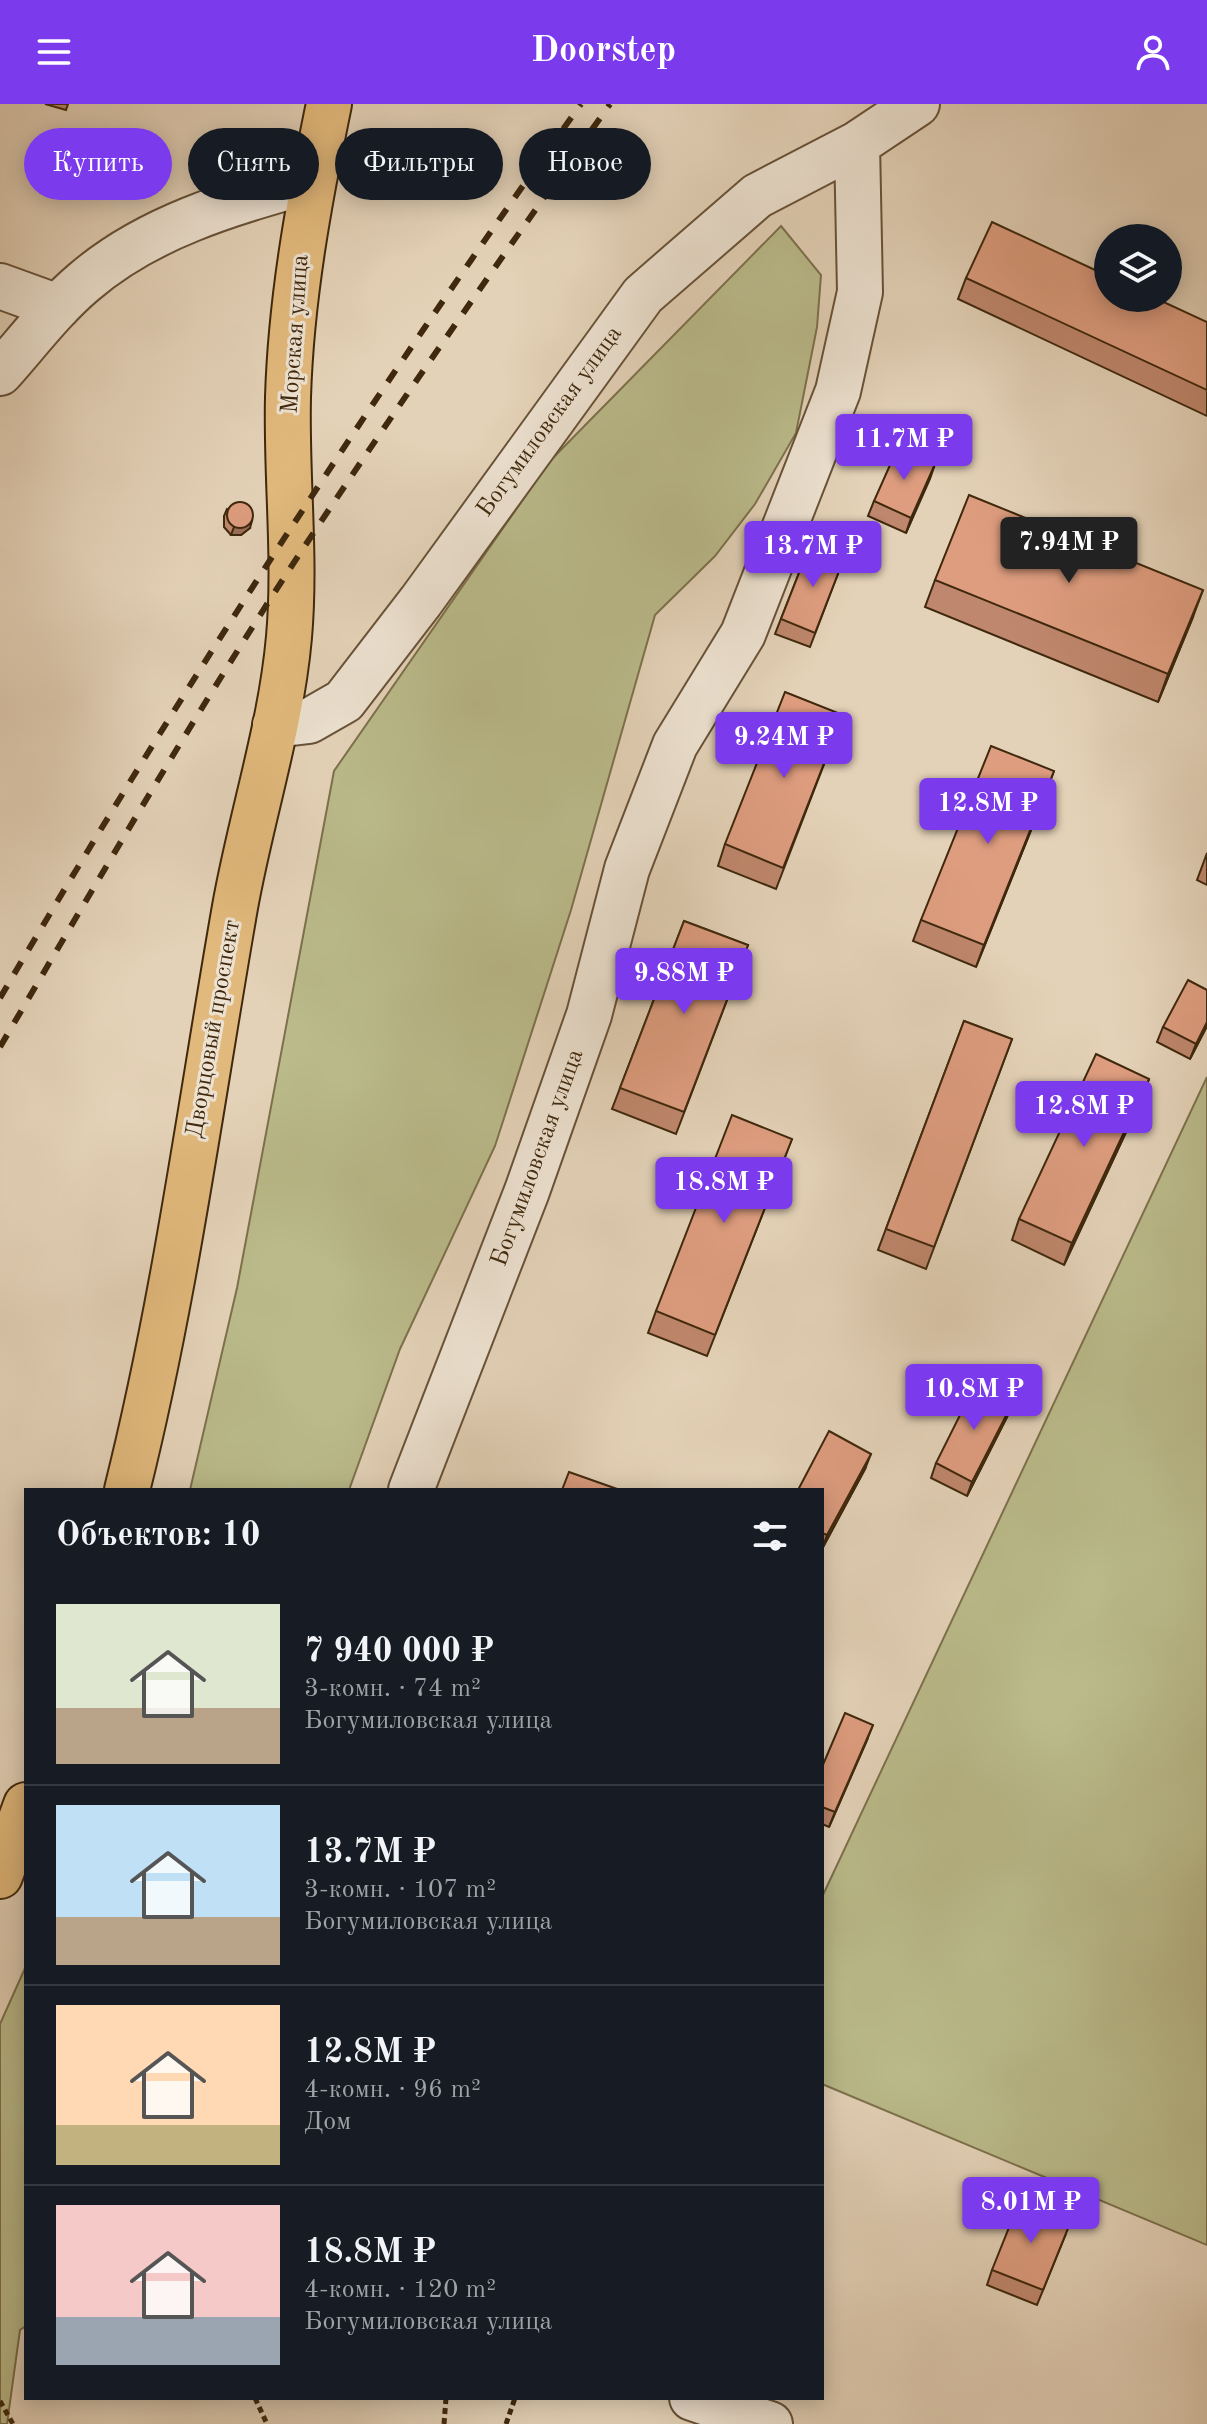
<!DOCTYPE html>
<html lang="ru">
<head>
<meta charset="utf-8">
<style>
	body { margin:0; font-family:"Old Standard TT",serif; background:#20242c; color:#f1f3f6; height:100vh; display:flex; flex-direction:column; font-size:30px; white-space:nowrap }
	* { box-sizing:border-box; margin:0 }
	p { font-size:26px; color:#9ea1a6 }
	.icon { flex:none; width:44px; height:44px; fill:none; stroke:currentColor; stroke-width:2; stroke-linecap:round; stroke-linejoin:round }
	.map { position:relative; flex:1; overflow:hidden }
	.sheet { position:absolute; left:24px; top:1384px; width:800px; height:912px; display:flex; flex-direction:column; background:#171b24; border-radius:0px; box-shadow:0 4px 20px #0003 }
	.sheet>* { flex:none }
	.banner { position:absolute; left:24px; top:24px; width:800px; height:72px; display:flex; gap:16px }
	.tools { position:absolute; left:1094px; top:120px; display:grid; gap:16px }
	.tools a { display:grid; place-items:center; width:88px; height:88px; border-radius:50%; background:#171b24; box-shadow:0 4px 20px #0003; font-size:40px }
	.price { position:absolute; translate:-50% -68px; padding:0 18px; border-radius:8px; background:#7c3aed; color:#fff; font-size:26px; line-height:52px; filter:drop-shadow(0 2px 4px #0008) }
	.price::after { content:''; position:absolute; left:50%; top:48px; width:24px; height:18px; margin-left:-12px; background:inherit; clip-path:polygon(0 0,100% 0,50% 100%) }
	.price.current { background:#222; color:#fff }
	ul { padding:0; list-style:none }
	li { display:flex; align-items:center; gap:24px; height:200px; padding:0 32px }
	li+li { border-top:2px solid #363941 }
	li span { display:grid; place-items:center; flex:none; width:224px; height:160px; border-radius:0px; color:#555 }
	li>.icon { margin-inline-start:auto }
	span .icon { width:96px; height:96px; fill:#fffc; stroke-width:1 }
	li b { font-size:34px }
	h2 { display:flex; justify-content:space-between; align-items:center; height:96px; padding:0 32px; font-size:34px }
	.tag { padding:0 28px; border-radius:36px; background:#171b24; box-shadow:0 4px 20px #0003; font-size:28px; line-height:72px }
	.tag.current { background:#7c3aed; color:#fff }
	header { display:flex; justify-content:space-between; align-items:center; height:104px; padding:0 32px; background:#7c3aed; color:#fff; font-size:36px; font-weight:700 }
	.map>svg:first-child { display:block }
</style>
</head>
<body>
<header><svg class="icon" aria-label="menu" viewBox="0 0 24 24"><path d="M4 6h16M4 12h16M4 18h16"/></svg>Doorstep<svg class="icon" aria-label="person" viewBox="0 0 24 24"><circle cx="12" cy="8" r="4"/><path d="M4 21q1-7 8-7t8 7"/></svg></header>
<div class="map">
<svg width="1207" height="2320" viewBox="0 0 1207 2320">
	<rect width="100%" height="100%" fill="#e4d2b8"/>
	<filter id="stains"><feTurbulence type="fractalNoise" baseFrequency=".0025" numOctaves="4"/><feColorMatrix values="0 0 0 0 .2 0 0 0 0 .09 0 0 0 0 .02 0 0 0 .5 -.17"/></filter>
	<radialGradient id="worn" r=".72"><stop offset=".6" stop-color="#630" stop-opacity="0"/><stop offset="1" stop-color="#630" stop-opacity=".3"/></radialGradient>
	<!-- green -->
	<path fill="#baba8a" stroke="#7c714c" stroke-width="2" d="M781,122L821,171L817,223L796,329L755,400L715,452L655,511L571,806L495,1042L400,1245L349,1386H190L237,1184L334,667L549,358Z
		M1207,973V2141L822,1980V1793Z
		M26,1862V2222L20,2226L7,2320H0V1920Z"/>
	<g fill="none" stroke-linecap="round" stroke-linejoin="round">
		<!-- minor casing -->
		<g stroke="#685238" stroke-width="48">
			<path id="minor" d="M0,182L58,203
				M0,269C27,239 53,204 84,178C149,122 232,99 313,76
				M275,621L309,617L344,597L421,497L643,191L757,92L857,40L917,0
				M411,1386L527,1087L589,911L627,765L675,641L743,530L838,287L860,188L857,40
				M692,2294L770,2320"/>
		</g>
		<!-- major casing -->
		<g stroke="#3f280d" stroke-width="48">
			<path id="major" d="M127,1386C175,1195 201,997 235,803C251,713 281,624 289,533C296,453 286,373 288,293C291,194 309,97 329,0
				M0,1772L26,1701"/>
		</g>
		<!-- path -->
		<path stroke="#3f280d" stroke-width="5" stroke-dasharray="6 4" stroke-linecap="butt" d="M255,2294L267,2320
			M0,2297L13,2320
			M444,2320L446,2294
			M506,2320L515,2294"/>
		<!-- minor -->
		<use href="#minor" stroke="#ede2d1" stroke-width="44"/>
		<!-- major -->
		<use href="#major" stroke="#e2b97c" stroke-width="44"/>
		<!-- rail -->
		<path stroke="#3f280d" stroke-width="6" stroke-dasharray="14 14" stroke-linecap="butt" d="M0,894C180,587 374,289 581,0
			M0,943C95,781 189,620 291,463C394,306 502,153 610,0"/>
	</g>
	<!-- wall -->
	<path fill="#bf876d" stroke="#3f280d" stroke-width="2" d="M45,0H68L66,6Z
		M966,174L1207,218V312L958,195Z
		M935,360L906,429L868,412L874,397Z
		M227,405L250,424L241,431H231L224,423V412Z
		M810,441L844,454L810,543L775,530Z
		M935,476L1193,513L1158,598L925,503Z
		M843,611L776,785L718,762L725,740Z
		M1046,689L976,863L913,837L921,816Z
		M1207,749V781L1197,776Z
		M684,817L748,841L676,1030L612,1005Z
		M964,917L1012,935L926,1165L878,1146Z
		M1207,922L1190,955L1157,938L1163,923Z
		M1149,975L1141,996L1064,1161L1012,1136L1019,1115Z
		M792,1035L707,1252L648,1229L656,1207Z
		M1013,1298L1007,1313L967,1392L931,1374L936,1359Z
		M865,1365L822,1445V1386Z
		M867,1636L829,1723L822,1720V1663Z
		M1065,2132L1037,2201L987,2181L992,2166Z"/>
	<!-- shaded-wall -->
	<path fill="#9b6e59" stroke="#3f280d" stroke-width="2" d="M935,360L930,375L906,429L911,414Z
		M252,417L250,424L241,431H231L234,423Z
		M1203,486L1193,513L1158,598L1168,570Z
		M1054,667L1046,689L976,863L984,841Z
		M1207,918V922L1190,955L1196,940Z
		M1149,975L1141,996L1064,1161L1072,1139Z
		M1013,1298L1007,1313L967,1392L972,1378Z
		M871,1350L865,1365L822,1445L827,1431Z
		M873,1621L867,1636L829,1723L835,1708Z"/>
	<!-- building -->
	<path fill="#de9d7f" stroke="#3f280d" stroke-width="2" d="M992,118L1108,172V194H1155L1207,218V286L966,174Z
		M898,343L935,360L911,414L874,397Z
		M969,391L1203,486L1168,570L935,476Z
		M227 411a13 13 0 1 1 26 0a13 13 0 1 1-26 0Z
		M810,441L844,454L815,529L781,515Z
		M785,588L843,611L783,764L725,740Z
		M991,642L1054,667L984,841L921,816Z
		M684,817L748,841L684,1008L620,984Z
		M1188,876L1207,886V918L1196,940L1163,923Z
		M964,917L1012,935L934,1143L886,1125Z
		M1096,950L1149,975L1072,1139L1019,1115Z
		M732,1011L792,1035L715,1231L656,1207Z
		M976,1279L1013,1298L972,1378L936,1359Z
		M829,1327L871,1350L827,1431L822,1429V1386H798Z
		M569,1368L620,1386H562Z
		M845,1609L873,1621L835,1708L822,1703V1663Z
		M1020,2096L1071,2117L1043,2186L992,2166Z"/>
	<g text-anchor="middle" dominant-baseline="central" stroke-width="6" stroke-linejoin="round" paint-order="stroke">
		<!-- street labels -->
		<g font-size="24" fill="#3f280d" stroke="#ede2d1">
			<text transform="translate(296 230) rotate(-86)">Морская улица</text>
			<text transform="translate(550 318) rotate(-54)">Богумиловская улица</text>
			<text transform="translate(214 925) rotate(-80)">Дворцовый проспект</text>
			<text transform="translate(538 1054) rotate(-70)">Богумиловская улица</text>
		</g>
	</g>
	<rect width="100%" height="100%" filter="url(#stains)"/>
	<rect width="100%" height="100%" fill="url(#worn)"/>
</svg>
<div class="tools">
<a><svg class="icon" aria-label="layers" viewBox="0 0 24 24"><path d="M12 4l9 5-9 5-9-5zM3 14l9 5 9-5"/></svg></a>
</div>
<b class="price" style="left:904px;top:378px">11.7M ₽</b>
<b class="price current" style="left:1069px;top:481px">7.94M ₽</b>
<b class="price" style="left:813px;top:485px">13.7M ₽</b>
<b class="price" style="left:784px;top:676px">9.24M ₽</b>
<b class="price" style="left:988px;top:742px">12.8M ₽</b>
<b class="price" style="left:684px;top:912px">9.88M ₽</b>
<b class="price" style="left:1084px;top:1045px">12.8M ₽</b>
<b class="price" style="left:724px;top:1121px">18.8M ₽</b>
<b class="price" style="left:974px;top:1328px">10.8M ₽</b>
<b class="price" style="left:1031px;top:2141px">8.01M ₽</b>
<div class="banner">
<a class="tag current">Купить</a>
<a class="tag">Снять</a>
<a class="tag">Фильтры</a>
<a class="tag">Новое</a>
</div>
<section class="sheet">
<h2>Объектов: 10<svg class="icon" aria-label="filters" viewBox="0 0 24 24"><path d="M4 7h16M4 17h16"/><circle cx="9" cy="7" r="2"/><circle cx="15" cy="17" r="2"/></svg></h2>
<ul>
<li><span style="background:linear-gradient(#dfe7d0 65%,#b9a48a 0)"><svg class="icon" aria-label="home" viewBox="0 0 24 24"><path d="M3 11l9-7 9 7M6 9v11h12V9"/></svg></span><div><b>7 940 000 ₽</b><p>3-комн. · 74 m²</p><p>Богумиловская улица</p></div></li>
<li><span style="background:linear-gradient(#bfe0f5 70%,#b9a48a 0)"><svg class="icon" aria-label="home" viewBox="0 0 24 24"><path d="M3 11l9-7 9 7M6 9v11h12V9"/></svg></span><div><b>13.7M ₽</b><p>3-комн. · 107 m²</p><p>Богумиловская улица</p></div></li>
<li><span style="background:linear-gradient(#ffd9b3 75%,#c2b280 0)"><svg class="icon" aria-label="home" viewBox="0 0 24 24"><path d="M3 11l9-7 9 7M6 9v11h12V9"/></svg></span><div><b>12.8M ₽</b><p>4-комн. · 96 m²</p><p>Дом</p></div></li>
<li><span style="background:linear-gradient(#f6c9c9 70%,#9aa5b1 0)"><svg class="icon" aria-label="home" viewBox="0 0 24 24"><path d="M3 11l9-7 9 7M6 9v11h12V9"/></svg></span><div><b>18.8M ₽</b><p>4-комн. · 120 m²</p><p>Богумиловская улица</p></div></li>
</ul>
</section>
</div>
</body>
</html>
